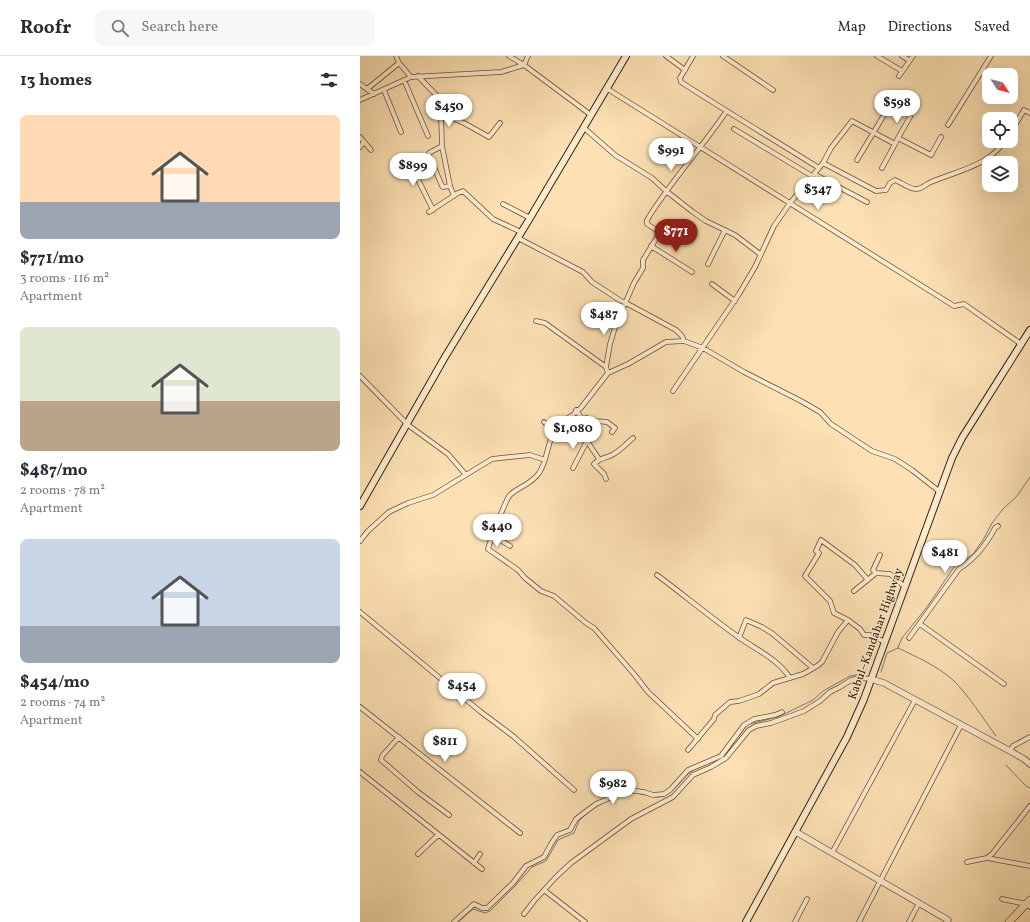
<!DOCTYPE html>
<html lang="en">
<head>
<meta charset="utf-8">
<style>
	body { margin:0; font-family:Vollkorn,serif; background:#f7f7f7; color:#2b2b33; height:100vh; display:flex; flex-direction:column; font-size:15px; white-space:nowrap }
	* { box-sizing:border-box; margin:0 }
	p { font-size:13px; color:#7c7c81 }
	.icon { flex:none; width:22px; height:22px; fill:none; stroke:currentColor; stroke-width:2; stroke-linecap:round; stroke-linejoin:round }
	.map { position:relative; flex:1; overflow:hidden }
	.drawer { display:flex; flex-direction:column; background:#fff; width:360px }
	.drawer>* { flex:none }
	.needle { width:26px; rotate:126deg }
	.controls { position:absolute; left:622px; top:12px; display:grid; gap:8px }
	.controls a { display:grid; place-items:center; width:36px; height:36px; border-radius:8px; background:#fff; box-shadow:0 4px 16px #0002; font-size:20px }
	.price { position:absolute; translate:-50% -34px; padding:0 9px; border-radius:14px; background:#fff; color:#222; font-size:13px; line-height:26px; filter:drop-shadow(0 1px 2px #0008) }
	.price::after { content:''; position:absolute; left:50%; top:24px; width:12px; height:9px; margin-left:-6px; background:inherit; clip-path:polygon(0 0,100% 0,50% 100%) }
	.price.current { background:#8f2418; color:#fff }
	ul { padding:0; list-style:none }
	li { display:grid; align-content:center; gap:8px; height:212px; padding:0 20px }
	li span { display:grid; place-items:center; height:124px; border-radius:8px; color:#555 }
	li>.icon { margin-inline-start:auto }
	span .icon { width:72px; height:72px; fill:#fffc; stroke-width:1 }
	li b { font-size:17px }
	h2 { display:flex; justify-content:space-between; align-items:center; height:48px; padding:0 20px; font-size:17px }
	header { display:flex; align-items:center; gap:24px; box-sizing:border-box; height:56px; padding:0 20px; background:#fff; border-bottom:1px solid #e1e1e2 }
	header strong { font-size:19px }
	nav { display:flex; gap:22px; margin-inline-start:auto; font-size:14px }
	.search { width:280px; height:36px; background:#f7f7f7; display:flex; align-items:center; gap:10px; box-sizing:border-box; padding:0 14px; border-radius:8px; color:#7c7c81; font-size:15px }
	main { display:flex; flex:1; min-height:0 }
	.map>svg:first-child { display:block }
</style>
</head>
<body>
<header>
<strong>Roofr</strong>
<div class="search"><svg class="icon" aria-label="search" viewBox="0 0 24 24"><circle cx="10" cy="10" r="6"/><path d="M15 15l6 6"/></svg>Search here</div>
<nav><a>Map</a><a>Directions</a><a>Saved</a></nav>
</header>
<main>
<section class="drawer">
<h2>13 homes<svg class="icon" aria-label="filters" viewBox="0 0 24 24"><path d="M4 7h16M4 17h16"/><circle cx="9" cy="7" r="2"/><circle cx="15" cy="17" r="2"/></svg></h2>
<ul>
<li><span style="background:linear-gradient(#ffd9b3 70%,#9aa5b1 0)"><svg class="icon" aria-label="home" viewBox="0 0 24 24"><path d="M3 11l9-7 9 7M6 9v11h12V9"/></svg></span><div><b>$771/mo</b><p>3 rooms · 116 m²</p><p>Apartment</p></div></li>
<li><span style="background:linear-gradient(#dfe7d0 60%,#b9a48a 0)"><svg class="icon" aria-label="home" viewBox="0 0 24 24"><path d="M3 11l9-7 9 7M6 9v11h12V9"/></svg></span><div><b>$487/mo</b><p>2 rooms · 78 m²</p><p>Apartment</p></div></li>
<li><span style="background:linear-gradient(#c9d6e8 70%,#9aa5b1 0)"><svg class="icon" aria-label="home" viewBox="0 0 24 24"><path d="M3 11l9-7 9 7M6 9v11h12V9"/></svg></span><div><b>$454/mo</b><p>2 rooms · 74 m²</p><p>Apartment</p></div></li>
</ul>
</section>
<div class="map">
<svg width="670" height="866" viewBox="0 0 670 866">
	<rect width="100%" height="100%" fill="#fde1b4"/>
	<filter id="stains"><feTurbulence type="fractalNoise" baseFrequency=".005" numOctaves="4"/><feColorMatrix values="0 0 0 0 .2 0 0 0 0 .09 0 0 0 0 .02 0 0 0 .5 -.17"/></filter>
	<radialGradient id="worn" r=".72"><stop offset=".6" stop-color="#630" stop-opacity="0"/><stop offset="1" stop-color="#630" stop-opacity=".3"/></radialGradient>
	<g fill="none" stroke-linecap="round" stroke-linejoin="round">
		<!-- stream -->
		<path stroke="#797c75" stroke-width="1" d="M538,592C557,601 577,610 593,624C610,641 622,661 636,680
			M521,616L527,597L538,592L542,582L567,551L594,511L613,498L623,484L632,467L643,453L657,440L670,421
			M389,668L418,661L453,644L463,635L490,620L506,617
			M366,697L387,669
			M646,709L666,730L670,732
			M265,737H272
			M277,737L290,740
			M295,741C312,743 319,724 332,715C340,709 352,707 361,702
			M98,866L113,853L125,857L130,855L155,830L172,811L186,805L198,784L214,777L219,765L228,756L242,747"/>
		<!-- minor casing -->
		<g stroke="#675039" stroke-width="5.5">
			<path id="minor" d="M36,0L39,7L51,21
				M149,0L164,9L231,59
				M306,0L325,14
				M333,0L320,22L321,26C367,56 413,83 459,112
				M363,0L413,34
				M517,0L542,15
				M542,0L549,4
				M58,20L77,40L81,58L82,90L90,130L94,140
				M539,20L553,0
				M44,24L68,80
				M0,28L14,38
				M246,32L594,250L604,248L661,288
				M7,33L39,7
				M24,34L41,76
				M0,44L51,21L141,16L164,9L168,0
				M81,58L104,67L129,81L140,67
				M588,69L631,0
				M223,71L255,99L292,122L306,135L333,156L346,165L375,179L400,198
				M374,73L452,120
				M651,76L664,54L670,57
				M0,81L11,94
				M538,82L550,61
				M82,90L69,97V99L82,130L83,131L90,130
				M0,91L4,86
				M47,101L73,154
				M497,104L530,49
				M463,107L516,135L526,134L530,127L535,124C540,126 550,133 555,133C561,134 566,128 571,126C597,115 628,110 645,85
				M522,112L535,88
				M454,118L507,146
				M143,148L170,162
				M69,156L98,137L103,135L133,163L161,176
				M158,182L223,216L232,226L261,245L266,247L316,274L322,280L324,285
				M291,190L332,216
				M348,208L365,174
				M352,228L375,245
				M176,265L185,267L246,311
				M248,317L246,311L250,288L256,268L274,227L283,212V204L299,178L298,175L287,168V164C310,126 341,93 366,56
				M0,320L48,369L88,398L106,419
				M313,335L379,238L395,211L414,170L430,147L463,107L471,92L492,65L535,88L538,82L571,99L581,81
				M216,354L223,364L227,385L239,403
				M223,364L226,362L236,365L247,366L255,372L252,376
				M184,366L194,374
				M213,412L227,385
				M246,423L244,418L234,408C241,401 244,403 252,399C260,395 266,388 273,382
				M132,479L150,490
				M0,485L8,475L29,456L48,447L73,439L132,403L170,399L185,404
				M516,517L513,514L520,499
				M297,519C324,539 350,561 377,580C396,594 417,602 430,622
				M508,524L495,509L461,484L456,495L459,497L445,520L470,545L474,557L488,564L500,573L504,579H510L525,586
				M494,535L516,517L530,518L545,531
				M0,556L121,656L153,680L214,734
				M560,568L644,628
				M379,582L386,564L402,571L413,578L453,612
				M549,582L599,513C615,503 626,489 635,472L638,470
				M0,651L160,777
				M39,681L22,700L21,704L58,736L89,759
				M338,683L288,636L274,618L234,572L226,567L194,540L181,535L165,522L158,514L128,493C130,485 146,443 150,439C158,431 172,428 179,417C188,404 187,386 195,374C198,368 205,364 211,360C215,358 216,354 220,353L248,317L268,308L306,286L324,285L343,292L384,316L441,345L460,356L471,368L512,395L535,403L552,414L580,436
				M328,694L354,663L355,659L370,646L379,645L399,638L413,627L443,618L457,610L462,606L478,576L488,564
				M650,695L653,690L670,681
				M0,716L122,813
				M472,797L555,644
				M58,798L78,779
				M627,802L632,798L670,750
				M607,806L627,802L670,810
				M114,807L120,798
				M184,834L225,866
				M642,843L666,848L670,851
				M164,858L174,845L196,821L211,807L271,763L313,741L333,719L351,711L366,702L389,674L396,670L411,667L444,655L460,645L470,636L480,631L491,624L500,622L511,623
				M94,866L114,848L122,852H127L153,827L166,810L184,801L191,788L197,779L210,774L216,763L236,748L268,734L284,736L293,739L304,738L310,734L328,714L361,700L384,669L394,663L415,659L422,656
				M435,866L447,843
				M499,866L601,669
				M549,866L559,847"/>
		</g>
		<!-- tertiary casing -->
		<g stroke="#675039" stroke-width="7">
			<path id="tertiary" d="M511,623L524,627L650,695L664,703L670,708
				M436,776L588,864L587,866"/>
		</g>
		<!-- secondary casing -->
		<g stroke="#352010" stroke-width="8">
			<path id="secondary" d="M0,450L85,301L170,162L266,0
				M386,866L487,681L504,643L592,402L602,382L670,274"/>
		</g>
		<!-- trunk casing -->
		<g stroke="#352010" stroke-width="8">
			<path id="trunk" d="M649,866L670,844"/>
		</g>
		<!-- minor -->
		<use href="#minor" stroke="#feecce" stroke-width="4"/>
		<!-- tertiary -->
		<use href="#tertiary" stroke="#feecce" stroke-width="5.5"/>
		<!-- secondary -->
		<use href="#secondary" stroke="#feecce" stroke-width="6"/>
		<!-- trunk -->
		<use href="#trunk" stroke="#fde1b4" stroke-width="7"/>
	</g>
	<g text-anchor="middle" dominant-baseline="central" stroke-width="3" stroke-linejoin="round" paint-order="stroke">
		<!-- street labels -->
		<g font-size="12" fill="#352010" stroke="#feecce">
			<text transform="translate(516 578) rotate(-70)">Kabul–Kandahar Highway</text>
		</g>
	</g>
	<rect width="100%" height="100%" filter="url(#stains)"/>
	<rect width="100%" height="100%" fill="url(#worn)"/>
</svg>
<div class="controls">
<a><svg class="needle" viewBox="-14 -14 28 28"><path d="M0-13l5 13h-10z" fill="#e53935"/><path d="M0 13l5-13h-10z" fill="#7c7c81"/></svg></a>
<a><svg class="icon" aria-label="locate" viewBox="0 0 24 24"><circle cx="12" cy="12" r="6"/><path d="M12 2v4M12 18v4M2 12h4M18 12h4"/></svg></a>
<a><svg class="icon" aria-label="layers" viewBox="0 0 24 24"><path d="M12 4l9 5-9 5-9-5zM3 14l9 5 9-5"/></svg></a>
</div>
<b class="price" style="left:537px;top:68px">$598</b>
<b class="price" style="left:89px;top:72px">$450</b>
<b class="price" style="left:311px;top:116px">$991</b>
<b class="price" style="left:53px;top:131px">$899</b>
<b class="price" style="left:458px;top:155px">$347</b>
<b class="price current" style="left:316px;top:197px">$771</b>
<b class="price" style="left:244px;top:280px">$487</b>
<b class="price" style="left:213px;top:394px">$1,080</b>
<b class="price" style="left:137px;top:492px">$440</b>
<b class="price" style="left:585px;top:518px">$481</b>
<b class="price" style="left:102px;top:651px">$454</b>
<b class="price" style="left:85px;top:707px">$811</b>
<b class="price" style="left:253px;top:749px">$982</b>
</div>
</main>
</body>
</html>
